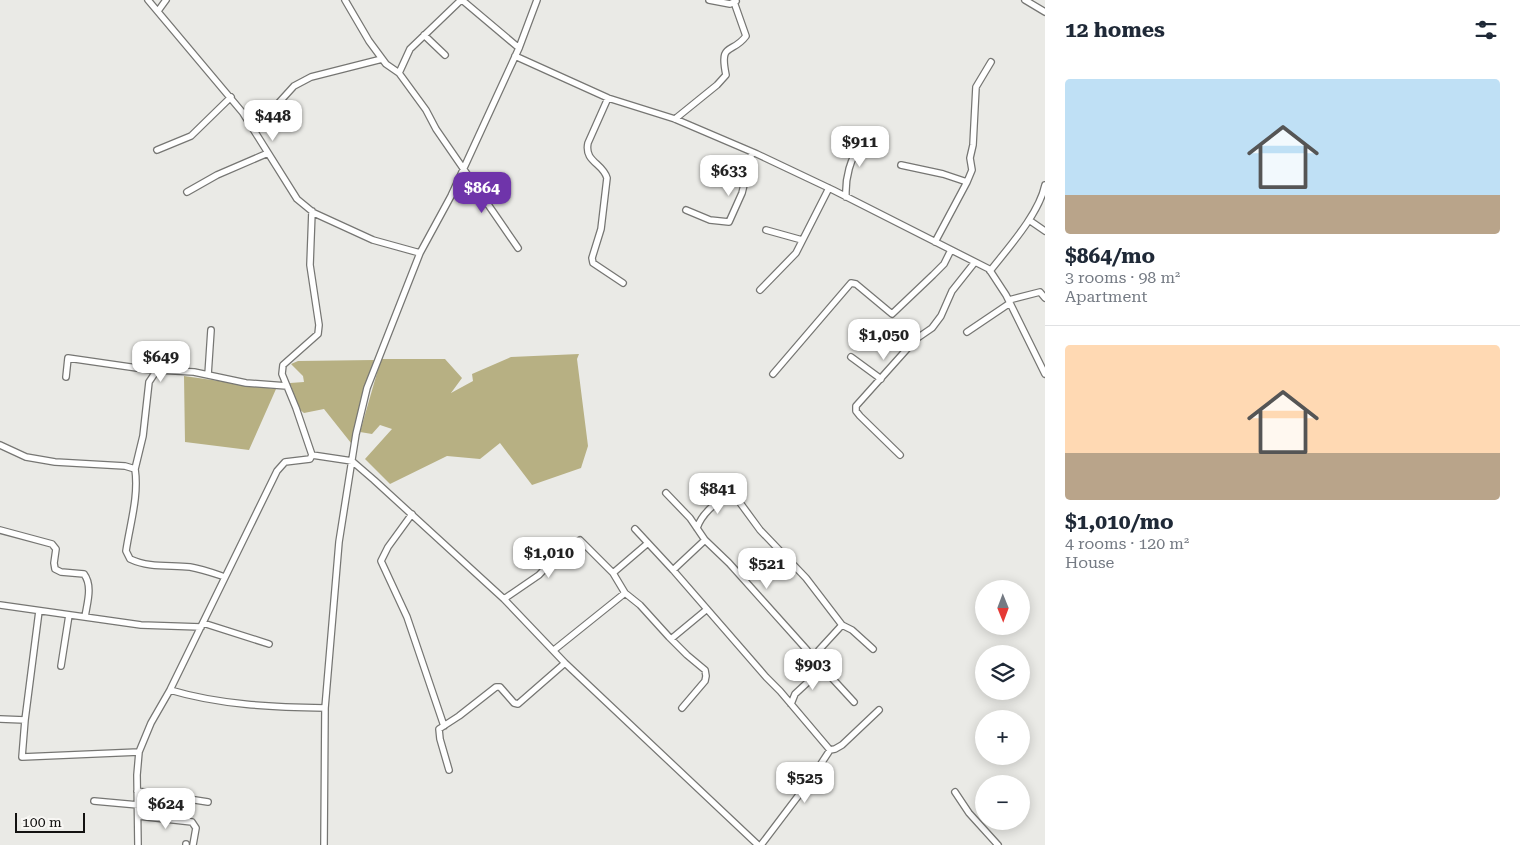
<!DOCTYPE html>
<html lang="en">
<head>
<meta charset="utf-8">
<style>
	body { margin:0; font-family:"Roboto Serif",serif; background:#f2f2f3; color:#1f2937; height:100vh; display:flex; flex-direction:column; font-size:19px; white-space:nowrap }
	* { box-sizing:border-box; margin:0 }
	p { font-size:16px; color:#747a83 }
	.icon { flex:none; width:28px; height:28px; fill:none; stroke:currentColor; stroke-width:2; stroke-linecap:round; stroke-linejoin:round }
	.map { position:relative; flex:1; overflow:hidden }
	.sheet { display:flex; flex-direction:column; background:#fff; width:475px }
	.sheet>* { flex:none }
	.needle { width:32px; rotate:179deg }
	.fabs { position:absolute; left:975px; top:580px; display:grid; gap:10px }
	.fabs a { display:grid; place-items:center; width:55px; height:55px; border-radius:50%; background:#fff; box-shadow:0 2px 12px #0003; font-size:25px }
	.scale { position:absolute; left:15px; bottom:12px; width:70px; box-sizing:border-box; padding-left:5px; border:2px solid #131211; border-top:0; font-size:14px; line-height:18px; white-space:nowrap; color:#131211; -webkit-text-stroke:4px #f8f7f4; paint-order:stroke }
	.price { position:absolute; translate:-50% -42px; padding:0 11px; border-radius:10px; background:#fff; color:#222; font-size:16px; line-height:32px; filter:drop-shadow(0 1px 2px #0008) }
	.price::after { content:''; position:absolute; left:50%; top:30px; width:15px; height:11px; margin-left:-8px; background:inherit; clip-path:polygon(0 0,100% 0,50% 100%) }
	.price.current { background:#6f34aa; color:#fff }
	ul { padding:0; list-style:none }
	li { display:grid; align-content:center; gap:10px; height:265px; padding:0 20px }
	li+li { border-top:1px solid #e0e1e3 }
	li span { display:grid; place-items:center; height:155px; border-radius:5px; color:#555 }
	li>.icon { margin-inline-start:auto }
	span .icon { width:90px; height:90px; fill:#fffc; stroke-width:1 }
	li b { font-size:21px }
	h2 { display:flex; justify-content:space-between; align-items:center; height:60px; padding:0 20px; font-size:21px }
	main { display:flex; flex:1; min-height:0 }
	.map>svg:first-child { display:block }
</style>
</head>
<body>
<main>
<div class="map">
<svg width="1045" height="845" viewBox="0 0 1045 845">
	<rect width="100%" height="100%" fill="#eaeae6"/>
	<!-- forest -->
	<path fill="#b7b083" d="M579,354L577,359L588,446L581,468L532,485L500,443L480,459L447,456L390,484L365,459L392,429L380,425L372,434L360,432L381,359H445L462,378L451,393L473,381L472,374L511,357Z
		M374,360L351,443L324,409L304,413L299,409L290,383L304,382L303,376L291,364L298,361Z
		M184,376L276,389L249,450L185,442Z"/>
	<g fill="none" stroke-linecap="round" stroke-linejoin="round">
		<!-- minor casing -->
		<g stroke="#767673" stroke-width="8">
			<path id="minor" d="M148,0L243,113L297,199L314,213L373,240L420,253
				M345,0L369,41L386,64L399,73L426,110L436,129L518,248
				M462,0L519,48
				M709,0L730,4L736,1
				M1025,0L1045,12
				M158,11L166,0
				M424,35L445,55
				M515,56L608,98L675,119L757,154L833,190L989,269L1006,295L1045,374
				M399,73L410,49L461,0
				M608,98L588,143C584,162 603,163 607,178L601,229L592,258L593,263L623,283
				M245,115L274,108L294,86L311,77L382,59
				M675,119L717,85L726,75C719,41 732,55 746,36L734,2
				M157,150L191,136L231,97
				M901,165L943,174L967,182
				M187,192L217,175L268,153
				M846,197C845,179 850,157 862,144L882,147
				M686,210L710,220L729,222L742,193L752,152
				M1029,220L1045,231
				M766,230L802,240
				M935,242L967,182L972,170L970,158L973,145L976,87L991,62
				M990,271C1008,248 1039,214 1045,185
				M760,290L796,253L829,188
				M1009,300L1040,292L1045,298
				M967,332L1010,303
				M851,357L881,379
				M157,370L194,372L246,383L287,386
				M773,374L851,283L856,284L892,314L933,275L944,264L951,250
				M208,375L211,330
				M66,377L68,358L144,369L157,370L149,382L143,436L135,469
				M0,445L26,457L55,462L125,466L135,469C139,496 130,524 126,551L130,559C149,568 169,565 190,567C202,569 213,573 225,577
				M312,455L352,461L374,480L504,599L565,663L758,845
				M900,455L860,416L856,411V406L916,339L932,328L941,316L952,291L975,262
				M666,493L690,518L705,540L729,563L807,650L821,670L830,676L854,702
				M412,514L388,547L381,561L407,617L444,726
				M697,528C702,513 716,503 728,494L738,500L760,530L806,578L842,625L852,630L873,649
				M635,529L673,570L766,677L780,691L830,750
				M0,530L52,544L56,549L54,563L55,569L61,572L84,574C93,586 87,603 85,617
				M673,570L705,540
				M613,573L648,543
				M504,599L539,575L552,561L580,540L613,573L625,593L640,605L669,637L687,655L705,670L706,676L705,681L682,708
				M0,605L141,625L201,627
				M39,611L25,720L22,757L139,752L151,723L170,690L277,471L285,462L310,459L312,455L296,408L282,374L283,365L318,334L319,325L310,265L312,211
				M203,623L269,644
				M671,639L706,610
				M554,650L625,593
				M814,659L819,650L842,625
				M61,666L69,615
				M170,690C220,705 272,707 325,708
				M791,704L795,694L821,670
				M0,719L25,720
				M449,770L440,739L439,729L459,716L496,687H500L514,703L518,704L565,663
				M137,791L208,802
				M955,792L969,813L998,845
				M94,801L138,805
				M138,816L192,822L196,828L193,845
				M186,844V845
				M138,845L137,775L139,752
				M324,845L325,708L339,542L356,434L367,388L420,253L451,196L519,48L537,0
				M761,845L811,779L830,750L835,749L842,745L879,710"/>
		</g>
		<!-- minor -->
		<use href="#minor" stroke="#fff" stroke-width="5.5"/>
	</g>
</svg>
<div class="fabs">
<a><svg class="needle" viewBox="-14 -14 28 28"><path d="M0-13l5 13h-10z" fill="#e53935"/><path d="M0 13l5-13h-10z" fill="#747a83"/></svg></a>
<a><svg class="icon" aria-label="layers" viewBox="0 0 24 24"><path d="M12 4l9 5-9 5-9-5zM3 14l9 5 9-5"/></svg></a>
<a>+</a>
<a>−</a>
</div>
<div class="scale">100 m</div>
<b class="price" style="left:273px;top:142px">$448</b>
<b class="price" style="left:860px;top:168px">$911</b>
<b class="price" style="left:729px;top:197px">$633</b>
<b class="price current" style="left:482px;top:214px">$864</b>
<b class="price" style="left:884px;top:361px">$1,050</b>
<b class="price" style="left:161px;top:383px">$649</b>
<b class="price" style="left:718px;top:515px">$841</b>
<b class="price" style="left:549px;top:579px">$1,010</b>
<b class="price" style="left:767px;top:590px">$521</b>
<b class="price" style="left:813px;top:691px">$903</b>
<b class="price" style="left:805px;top:804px">$525</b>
<b class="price" style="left:166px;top:830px">$624</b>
</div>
<section class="sheet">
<h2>12 homes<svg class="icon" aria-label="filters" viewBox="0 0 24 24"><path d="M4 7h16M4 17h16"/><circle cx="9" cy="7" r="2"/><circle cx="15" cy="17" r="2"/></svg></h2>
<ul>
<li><span style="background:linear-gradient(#bfe0f5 75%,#b9a48a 0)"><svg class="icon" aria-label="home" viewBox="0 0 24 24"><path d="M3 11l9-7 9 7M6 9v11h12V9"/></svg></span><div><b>$864/mo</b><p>3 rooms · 98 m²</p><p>Apartment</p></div></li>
<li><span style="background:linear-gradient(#ffd9b3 70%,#b9a48a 0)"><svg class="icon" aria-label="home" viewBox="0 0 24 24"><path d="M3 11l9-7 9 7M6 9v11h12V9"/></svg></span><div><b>$1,010/mo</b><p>4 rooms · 120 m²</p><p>House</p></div></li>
</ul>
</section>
</main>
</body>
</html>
